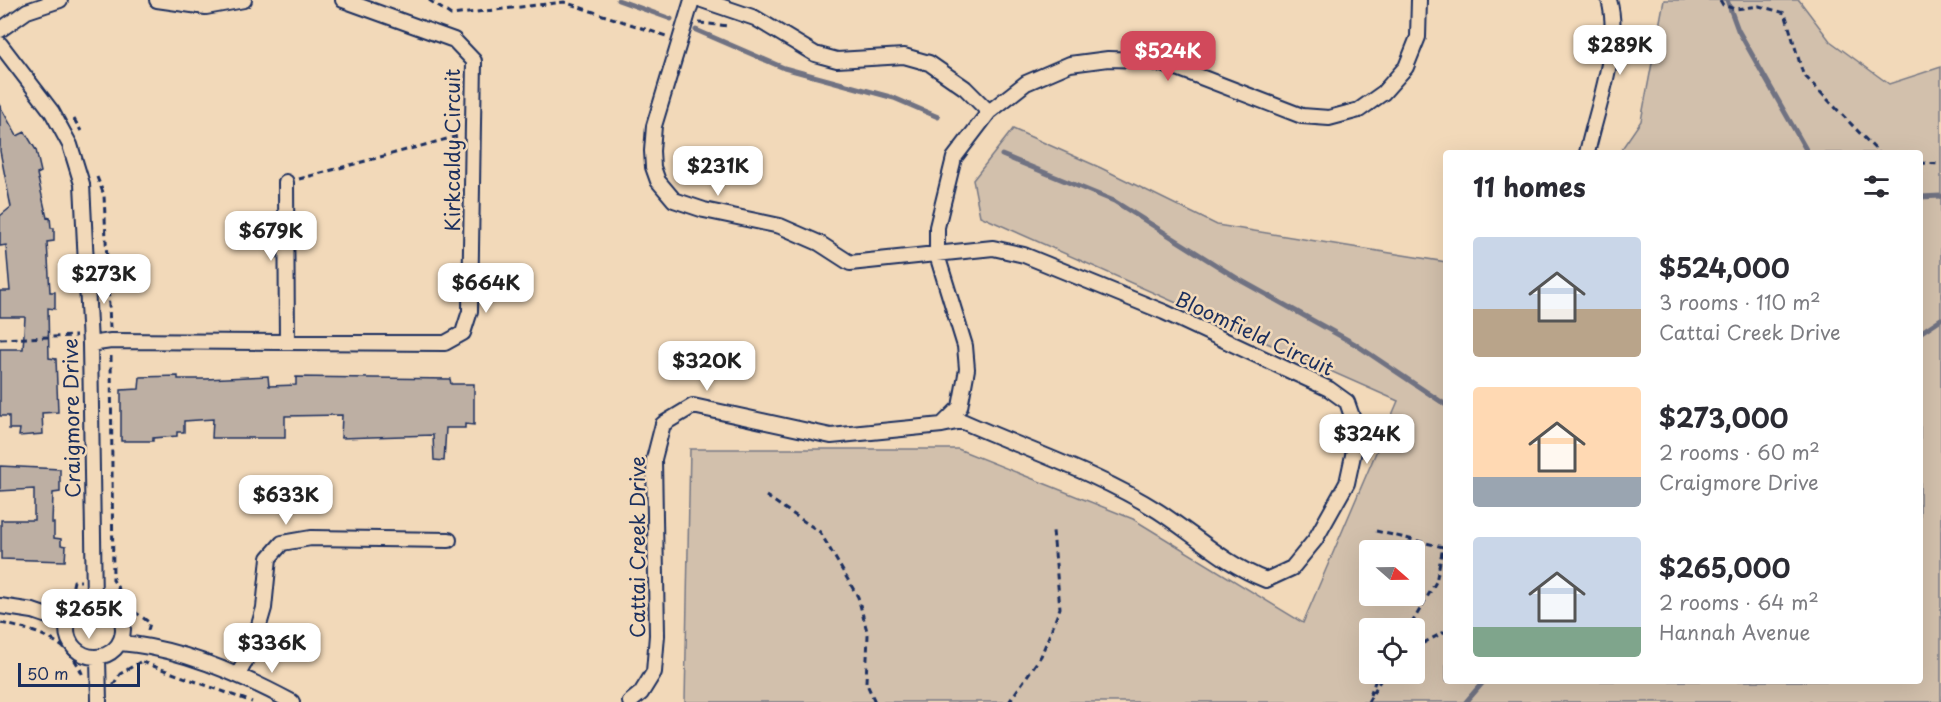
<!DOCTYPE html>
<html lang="en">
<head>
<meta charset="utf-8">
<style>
	body { margin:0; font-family:"Playpen Sans",sans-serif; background:#f7f7f7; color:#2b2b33; height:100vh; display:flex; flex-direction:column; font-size:22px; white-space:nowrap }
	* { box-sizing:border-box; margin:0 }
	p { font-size:20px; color:#7c7c81 }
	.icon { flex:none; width:33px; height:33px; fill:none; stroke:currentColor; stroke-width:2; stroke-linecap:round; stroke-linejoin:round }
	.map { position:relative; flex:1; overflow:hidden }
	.panel { position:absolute; left:1443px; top:150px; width:480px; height:534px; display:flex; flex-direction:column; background:#fff; border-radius:6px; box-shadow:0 6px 24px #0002 }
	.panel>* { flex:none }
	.needle { width:39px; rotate:110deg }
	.controls { position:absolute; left:1359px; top:540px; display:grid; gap:12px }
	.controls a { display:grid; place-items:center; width:66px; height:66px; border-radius:6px; background:#fff; box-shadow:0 6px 24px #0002; font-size:30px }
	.scale { position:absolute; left:18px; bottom:15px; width:122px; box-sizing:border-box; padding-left:6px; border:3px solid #1b2f5e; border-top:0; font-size:16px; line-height:21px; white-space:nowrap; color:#1b2f5e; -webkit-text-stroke:4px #f2d9b9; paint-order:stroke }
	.price { position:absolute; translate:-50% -51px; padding:0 14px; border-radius:12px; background:#fff; color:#222; font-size:20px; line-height:39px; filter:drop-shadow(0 2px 3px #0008) }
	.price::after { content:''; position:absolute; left:50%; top:36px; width:18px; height:14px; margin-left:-9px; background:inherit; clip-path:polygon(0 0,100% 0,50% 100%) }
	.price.selected { background:#d1495b; color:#fff }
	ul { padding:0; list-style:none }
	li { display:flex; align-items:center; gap:18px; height:150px; padding:0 30px }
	li span { display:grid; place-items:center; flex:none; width:168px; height:120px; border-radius:6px; color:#555 }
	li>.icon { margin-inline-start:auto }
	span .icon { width:72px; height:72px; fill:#fffc; stroke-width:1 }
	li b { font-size:26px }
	h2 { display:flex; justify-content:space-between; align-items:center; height:72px; padding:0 30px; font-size:26px }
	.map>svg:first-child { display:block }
</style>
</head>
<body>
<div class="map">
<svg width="1941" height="702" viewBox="0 0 1941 702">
	<rect width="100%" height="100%" fill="#f2d9b9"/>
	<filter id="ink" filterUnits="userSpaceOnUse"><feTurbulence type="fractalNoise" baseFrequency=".0167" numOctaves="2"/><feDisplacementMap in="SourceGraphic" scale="12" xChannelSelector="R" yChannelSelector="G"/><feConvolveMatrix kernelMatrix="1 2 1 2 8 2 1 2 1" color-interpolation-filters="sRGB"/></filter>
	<g filter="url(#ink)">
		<!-- green -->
		<path fill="#d2c0ac" stroke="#767885" stroke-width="1.5" fill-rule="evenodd" d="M1664,0H1799L1830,41L1889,84L1941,67V702H685L690,449H958L1133,519L1303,623L1398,401L980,216L973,180L1013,129L1101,168L1217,225L1446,262V681H1920V153H1619L1641,121ZM1370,550H1414V596H1370ZM1370,628H1414V674H1370Z"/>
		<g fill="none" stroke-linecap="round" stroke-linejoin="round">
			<!-- stream -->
			<path stroke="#707282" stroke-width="5" d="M618,0L671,19
				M1727,0L1738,30L1808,153
				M696,30L784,68L894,98L938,117
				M1002,155L1114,201L1240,280L1355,344L1446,405
				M1920,197L1941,196
				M1920,333L1941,319
				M1466,702L1484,681"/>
		</g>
		<!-- building -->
		<path fill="#bdafa3" stroke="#1b2f5e" stroke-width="1.5" d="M0,106L17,136L25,132L36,150L41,172L37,174L47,218L50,217L51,228H54V241L47,242L50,292H55V309L48,308L49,358L56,359L58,412L42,413L43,434L19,436L20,429H9V416H0V349H23L25,317H0V291H10L6,245L0,246V216L11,207L0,151Z
			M178,376V379H206L268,376L269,386L296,385V377L450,379L451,384H474V425L465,424V428H446L444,461L434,460L433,435L341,438L342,415L285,416V438H212L213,419L184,421V432H177V436L153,438V441H121V390L139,389L140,377Z
			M0,466L60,469V492L53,493L52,523H54V538L61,539V545L66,546L65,561L1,559V520H34V489L0,491Z"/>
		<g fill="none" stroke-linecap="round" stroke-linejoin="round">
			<!-- minor casing -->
			<g stroke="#1b2f5e" stroke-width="18">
				<path id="minor" d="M157,0L206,7L244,0
					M692,0L654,126L652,151L653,167L658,181L674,200L704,210L780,226L819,243L850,263L993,248L1024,255L1164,312L1329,389L1347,402L1355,425V446L1347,483L1315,540L1292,568L1266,580C1225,564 1195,535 1158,511C1098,473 1027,450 962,421L942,425
					M702,0L755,18L815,54L837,60L904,56L929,63L965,88L989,112
					M0,30L27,11L60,0
					M0,44L52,112L70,145L82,184L90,344L94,600
					M1587,153C1597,108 1622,44 1609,0
					M286,182L287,342
					M90,344L111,341L445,343L463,333L470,311L474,61L454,40L343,0
					M67 629a28 28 0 1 1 56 0a28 28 0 1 1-56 0Z
					M0,606L33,611L68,623
					M120,643C177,647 242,675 292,702
					M98,658L99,702
					M238,675L253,646L264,608L269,558L282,543L311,538L449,540
					M630,702L641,693L654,672L657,635L654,459L663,424L693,406L831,436L942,425L960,407L967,369L965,346L937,255V227L954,158L989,112L1026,83L1070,64L1108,59L1146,60L1180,69L1302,116L1329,118L1359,110L1383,93L1406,67L1418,37L1419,0"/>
			</g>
			<!-- path -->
			<path stroke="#1b2f5e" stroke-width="3" stroke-dasharray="6 4.5" stroke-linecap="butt" d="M429,0L451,15L564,2L666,36
				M1720,0L1723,5L1735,9L1759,6L1785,13L1803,74L1879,153
				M699,23L729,26
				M74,119L81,131
				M1920,163L1941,164
				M97,177L104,195L110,328
				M299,179L458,136
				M0,339L76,336
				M111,356L113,580L131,609L150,623L147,634
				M766,496L820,532L858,597L868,635L866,682L875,702
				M1376,531L1443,547L1436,582L1409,628
				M48,599L65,598L72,590L74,581H81
				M1,623C36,631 69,639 83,676
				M1414,648L1446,631
				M142,662L252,702
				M113,685L120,674L140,662
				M1370,695L1378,674
				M1009,702L1041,656L1060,608L1053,531
				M1368,702L1384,674"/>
			<!-- minor -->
			<use href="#minor" stroke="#f2d9b9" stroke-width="14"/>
		</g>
	</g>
	<g text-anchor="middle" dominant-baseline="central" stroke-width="5" stroke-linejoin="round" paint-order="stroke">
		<!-- street labels -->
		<g font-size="20" fill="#1b2f5e" stroke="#f2d9b9">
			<text transform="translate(452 150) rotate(-90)">Kirkcaldy Circuit</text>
			<text transform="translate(1255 333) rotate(25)">Bloomfield Circuit</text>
			<text transform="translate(71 418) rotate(-91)">Craigmore Drive</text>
			<text transform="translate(637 547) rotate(-90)">Cattai Creek Drive</text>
		</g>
	</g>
</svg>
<div class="controls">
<a><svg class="needle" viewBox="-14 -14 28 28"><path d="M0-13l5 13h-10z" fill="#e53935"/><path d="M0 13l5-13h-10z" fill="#7c7c81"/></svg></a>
<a><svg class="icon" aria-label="locate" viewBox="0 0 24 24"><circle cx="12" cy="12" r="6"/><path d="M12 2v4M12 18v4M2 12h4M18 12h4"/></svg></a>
</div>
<div class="scale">50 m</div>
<b class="price" style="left:1620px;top:76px">$289K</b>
<b class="price selected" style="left:1168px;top:82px">$524K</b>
<b class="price" style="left:718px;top:197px">$231K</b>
<b class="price" style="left:271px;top:262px">$679K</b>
<b class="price" style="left:104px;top:305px">$273K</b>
<b class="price" style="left:486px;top:314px">$664K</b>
<b class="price" style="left:707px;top:392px">$320K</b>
<b class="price" style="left:1367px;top:465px">$324K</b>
<b class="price" style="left:286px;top:526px">$633K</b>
<b class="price" style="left:89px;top:640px">$265K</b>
<b class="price" style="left:272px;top:674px">$336K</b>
<section class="panel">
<h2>11 homes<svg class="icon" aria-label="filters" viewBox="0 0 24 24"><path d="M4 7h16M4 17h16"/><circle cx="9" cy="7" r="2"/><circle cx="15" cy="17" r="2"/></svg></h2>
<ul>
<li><span style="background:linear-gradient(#c9d6e8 60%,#b9a48a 0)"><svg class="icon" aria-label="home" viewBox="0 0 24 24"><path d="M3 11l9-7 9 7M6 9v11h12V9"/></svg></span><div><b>$524,000</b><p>3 rooms · 110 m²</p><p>Cattai Creek Drive</p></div></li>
<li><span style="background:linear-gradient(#ffd9b3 75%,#9aa5b1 0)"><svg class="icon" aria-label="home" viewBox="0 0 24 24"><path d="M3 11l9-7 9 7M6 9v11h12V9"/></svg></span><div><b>$273,000</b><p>2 rooms · 60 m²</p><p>Craigmore Drive</p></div></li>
<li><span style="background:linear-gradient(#c9d6e8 75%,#7fa58c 0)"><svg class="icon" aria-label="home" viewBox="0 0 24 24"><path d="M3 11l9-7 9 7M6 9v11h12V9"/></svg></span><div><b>$265,000</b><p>2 rooms · 64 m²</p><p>Hannah Avenue</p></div></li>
</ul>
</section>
</div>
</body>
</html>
